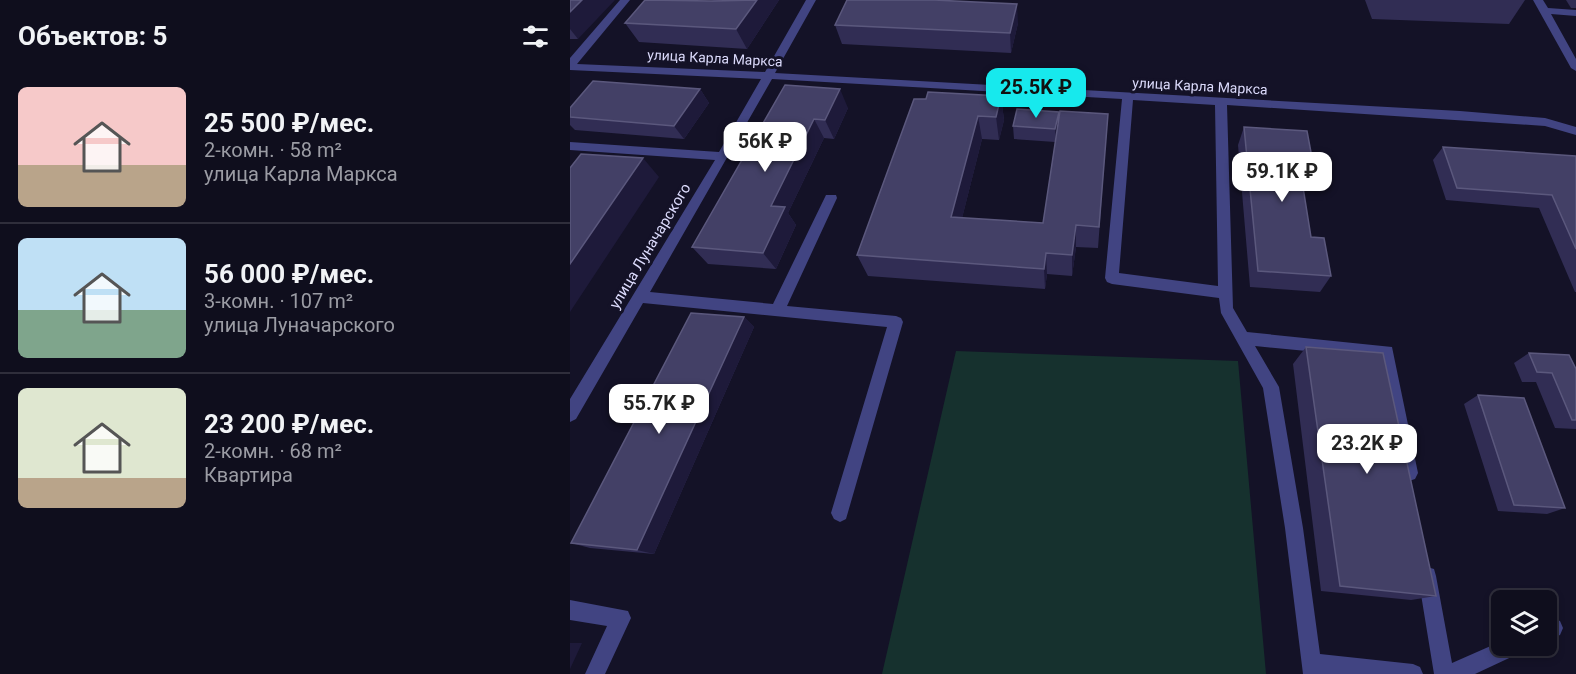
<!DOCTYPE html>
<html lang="ru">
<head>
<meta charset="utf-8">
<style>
	body { margin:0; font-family:Roboto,sans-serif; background:#181726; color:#f1f3f6; height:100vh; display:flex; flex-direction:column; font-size:22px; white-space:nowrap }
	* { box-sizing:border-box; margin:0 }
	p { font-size:20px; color:#9b9ca4 }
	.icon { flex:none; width:33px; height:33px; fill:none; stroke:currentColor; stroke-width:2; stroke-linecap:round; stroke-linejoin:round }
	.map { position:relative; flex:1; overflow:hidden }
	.side { display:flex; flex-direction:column; background:#0f0e1d; width:570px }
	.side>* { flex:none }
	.buttons { position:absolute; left:921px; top:590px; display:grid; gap:12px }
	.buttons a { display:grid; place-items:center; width:66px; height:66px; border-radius:9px; background:#0f0e1d; box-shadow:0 3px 9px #0003,0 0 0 2px #2f2e3b; font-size:30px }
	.price { position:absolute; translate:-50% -51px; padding:0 14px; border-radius:12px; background:#fff; color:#222; font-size:20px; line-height:39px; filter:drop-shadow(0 2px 3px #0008) }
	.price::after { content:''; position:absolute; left:50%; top:36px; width:18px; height:14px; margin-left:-9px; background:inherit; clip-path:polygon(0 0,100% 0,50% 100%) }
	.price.current { background:#17e9ed; color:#111 }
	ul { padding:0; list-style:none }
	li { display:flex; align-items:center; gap:18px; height:150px; padding:0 18px }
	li+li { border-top:2px solid #2f2e3b }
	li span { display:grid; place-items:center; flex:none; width:168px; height:120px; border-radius:9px; color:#555 }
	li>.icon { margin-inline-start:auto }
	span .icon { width:72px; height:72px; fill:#fffc; stroke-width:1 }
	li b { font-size:26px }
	h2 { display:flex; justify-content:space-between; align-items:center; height:72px; padding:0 18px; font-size:26px }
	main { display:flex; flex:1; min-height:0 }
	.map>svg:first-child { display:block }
</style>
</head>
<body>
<main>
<section class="side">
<h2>Объектов: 5<svg class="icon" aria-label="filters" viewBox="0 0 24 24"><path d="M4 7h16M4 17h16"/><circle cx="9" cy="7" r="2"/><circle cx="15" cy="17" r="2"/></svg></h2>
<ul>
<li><span style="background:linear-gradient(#f6c9c9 65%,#b9a48a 0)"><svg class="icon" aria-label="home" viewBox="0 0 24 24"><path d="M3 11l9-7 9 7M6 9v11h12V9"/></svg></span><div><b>25 500 ₽/мес.</b><p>2-комн. · 58 m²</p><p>улица Карла Маркса</p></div></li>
<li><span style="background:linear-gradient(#bfe0f5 60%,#7fa58c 0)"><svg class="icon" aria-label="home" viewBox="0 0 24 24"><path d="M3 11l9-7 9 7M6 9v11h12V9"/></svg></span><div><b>56 000 ₽/мес.</b><p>3-комн. · 107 m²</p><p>улица Луначарского</p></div></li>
<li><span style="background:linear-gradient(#dfe7d0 75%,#b9a48a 0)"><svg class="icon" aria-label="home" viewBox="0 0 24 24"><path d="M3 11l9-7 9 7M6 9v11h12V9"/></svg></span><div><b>23 200 ₽/мес.</b><p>2-комн. · 68 m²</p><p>Квартира</p></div></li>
</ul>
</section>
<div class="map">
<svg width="1006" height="674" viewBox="0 0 1006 674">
	<rect width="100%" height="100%" fill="#141227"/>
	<!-- green -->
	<path fill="#16312e" d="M386,351L668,361L696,674H312Z"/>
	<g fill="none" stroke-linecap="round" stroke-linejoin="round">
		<!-- minor -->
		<path fill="#414482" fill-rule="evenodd" d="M50,0H60L7,64L195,72L236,0H246L205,73L890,111L975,118L1006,127V135L975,126L657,105L663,308L677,332L822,347L848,473L845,479L839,481L833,479L830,473L810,358L685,346L709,387L733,528L750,654L843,664L850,667L853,674H733L715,528L693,388L651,313L649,298L542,284L537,282L535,278L552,99L202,79L80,292L203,304L256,195H266L267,198L217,306L326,316L331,318L333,322L276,519L270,522L264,519L261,513L317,327L73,303L6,419L0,422V399L145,160L0,150V142L149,152L191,79L0,70V58ZM563,100L645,105L648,286L549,273Z
			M963,0H973L978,8L1006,10V16L981,14L1006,59V71L1001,68Z
			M857,567L864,569L866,576L882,663L932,641V645H955L952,652L905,674H864L848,576L850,569Z
			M0,600L58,611L61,618L35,674H15L37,626L0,620Z
			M983,618L990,621L993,628L990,635L976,641V621Z"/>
	</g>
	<!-- wall -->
	<path fill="#312d54" d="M0,0L8,39H0Z
		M144,0H209L177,49L69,42L55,23Z
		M795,0H955L939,24L802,19Z
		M996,0H1006V8H1001Z
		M448,23L441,53L272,44L265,25Z
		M215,85L278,108L264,139L254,138L218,213L226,225L206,269L138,264L122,247Z
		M130,89L139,103L114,139L5,130L0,125V108Z
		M431,96L434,120L429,140L412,139L392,218L473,223L485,142L444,139L443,126L538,114L528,248L506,247L502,276L477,274L475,289L298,276L287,255L356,99Z
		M674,127L743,163L734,181H732L741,237L761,276L750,292L680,287L668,145Z
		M873,147L1006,156V292H1005L969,208L876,200L863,160Z
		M174,317L184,327L84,554L20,548L1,543Z
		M736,347L866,596L841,600L751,591L723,364Z
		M959,353L1006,369V429L985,428L966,382H952L944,363Z
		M908,395L995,508L977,514L928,511L894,404Z"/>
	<!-- shaded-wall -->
	<path fill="#1e1a3a" d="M12,0H45L8,39L0,29V12Z
		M187,0H209L177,49L166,29Z
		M447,4L448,23L441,53L440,33Z
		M130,89L139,103L114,139L104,126Z
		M270,89L278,108L264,139L255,120Z
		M431,96L434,120L429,140L426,117Z
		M489,112V125L486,142L485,129Z
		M408,116L412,139L387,238L381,217Z
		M244,119L254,138L218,213L226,225L206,269L193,253L201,206Z
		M73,158L89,177L0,312V264Z
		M506,225V247L502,276V255Z
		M476,253L477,274L475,289L474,269Z
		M174,317L184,327L84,554L67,550Z
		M0,643H12L0,669Z"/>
	<!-- building -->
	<path fill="#434066" stroke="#5b587d" stroke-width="1.5" d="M0,0H12L0,12Z
		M75,0L143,1L187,0L166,29L55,23Z
		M277,0H364L447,4L440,33L265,25Z
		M23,81L130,89L104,126L0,117V108Z
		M215,85L270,89L255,120L244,119L201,206L215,207L193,253L122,247Z
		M358,92L431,96L426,117L408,116L381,217L473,223L490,111L538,114L529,227L506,225L502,255L476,253L474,269L287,255L344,99H356Z
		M447,109L489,112L485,129L443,126Z
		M674,127L737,131L743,163L729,162L741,237L754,238L761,276L688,271Z
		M873,147L1006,156V249L982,195L887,188Z
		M11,154L73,158L0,264V168Z
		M121,313L174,317L67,550L1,543Z
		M736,347L813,353L866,596L770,586Z
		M959,353L999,355L1006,369V420H1002L982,373L967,372Z
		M908,395L954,398L995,508L944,505Z"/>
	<g text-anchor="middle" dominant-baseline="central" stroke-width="6" stroke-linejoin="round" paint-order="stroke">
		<!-- far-street labels -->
		<g font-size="14" fill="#dcdbfc" stroke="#141227">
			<text transform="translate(145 58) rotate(3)">улица Карла Маркса</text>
			<text transform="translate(630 86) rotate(3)">улица Карла Маркса</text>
		</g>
		<!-- street labels -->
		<g font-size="15" fill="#dcdbfc" stroke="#141227">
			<text transform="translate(80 246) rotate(-59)">улица Луначарского</text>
		</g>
	</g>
</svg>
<div class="buttons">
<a><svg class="icon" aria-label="layers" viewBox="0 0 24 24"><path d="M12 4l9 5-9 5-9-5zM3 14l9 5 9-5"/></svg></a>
</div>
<b class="price current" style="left:466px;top:119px">25.5K ₽</b>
<b class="price" style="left:195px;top:173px">56K ₽</b>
<b class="price" style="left:712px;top:203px">59.1K ₽</b>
<b class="price" style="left:89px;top:435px">55.7K ₽</b>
<b class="price" style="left:797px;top:475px">23.2K ₽</b>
</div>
</main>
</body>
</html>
